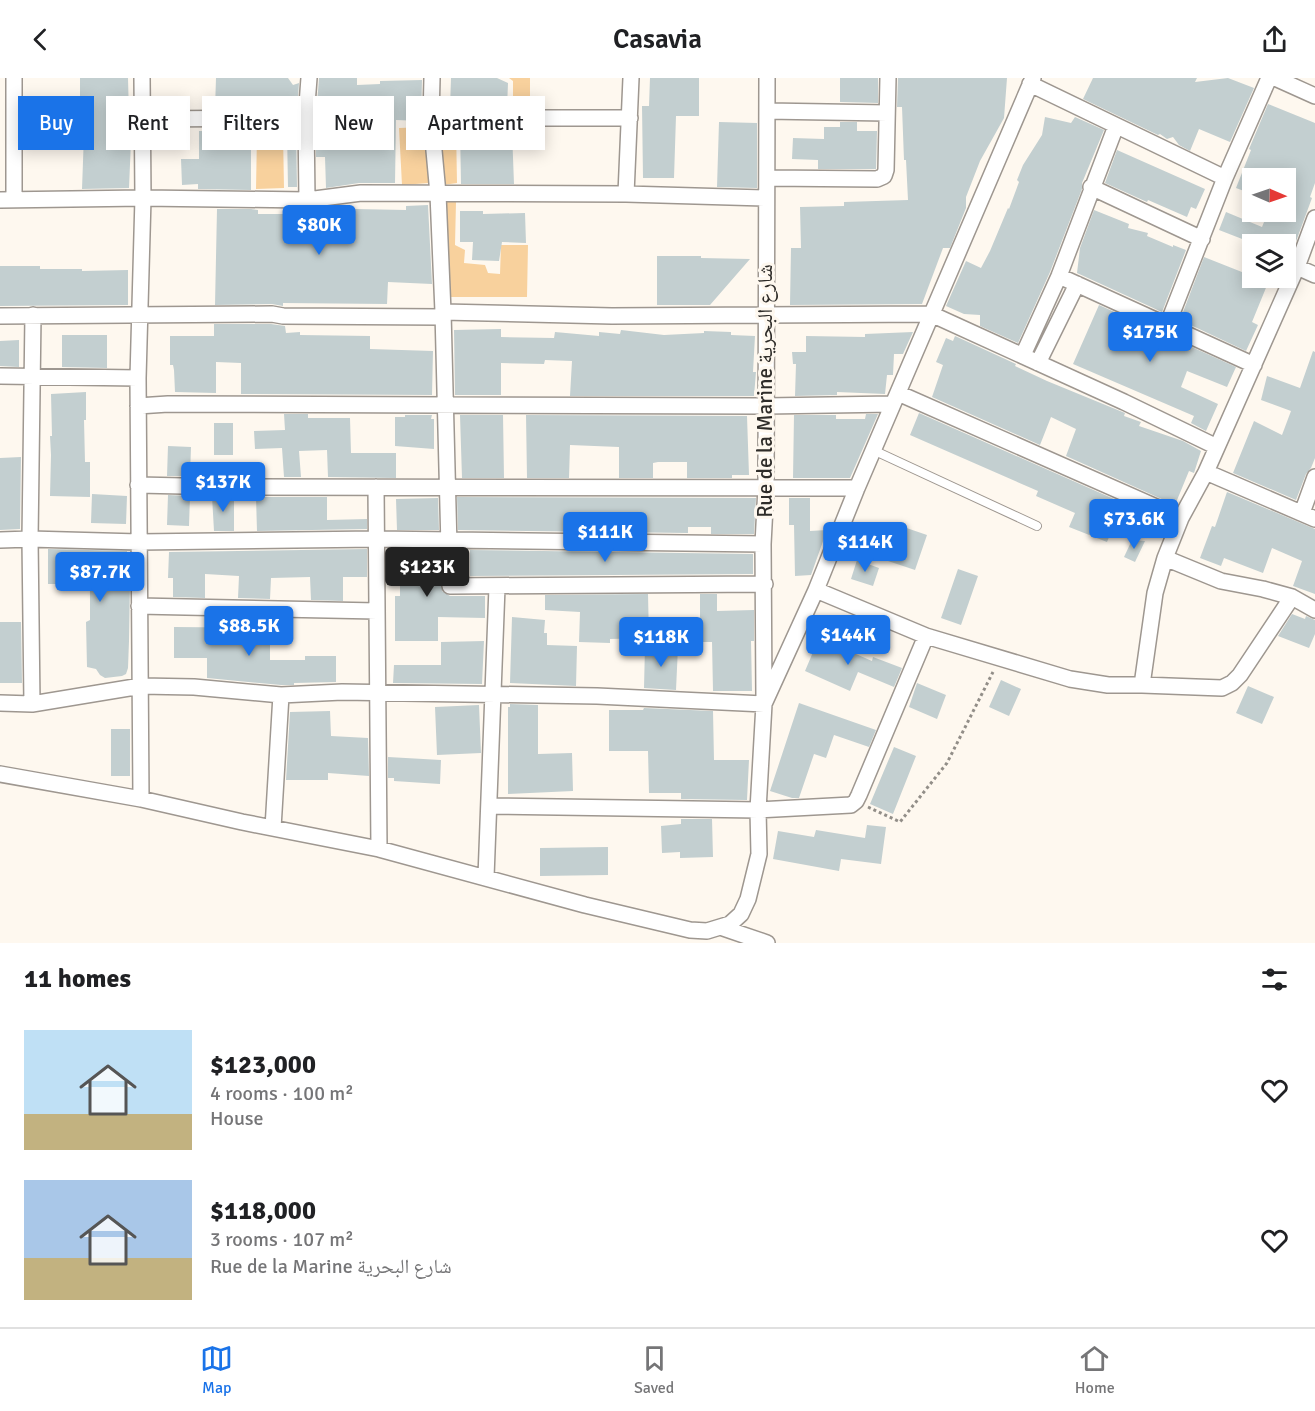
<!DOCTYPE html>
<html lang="en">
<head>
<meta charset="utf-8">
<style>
	body { margin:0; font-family:Signika,"Noto Naskh Arabic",sans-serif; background:#f2f2f2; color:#202124; height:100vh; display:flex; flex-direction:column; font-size:22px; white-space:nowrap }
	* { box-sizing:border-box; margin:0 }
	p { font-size:20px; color:#757577 }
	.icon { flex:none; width:33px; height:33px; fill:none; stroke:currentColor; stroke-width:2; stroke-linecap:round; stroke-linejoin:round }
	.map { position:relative; height:865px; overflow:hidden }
	.details { display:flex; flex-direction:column; background:#fff; flex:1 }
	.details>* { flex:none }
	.hud { position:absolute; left:18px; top:18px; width:600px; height:54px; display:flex; gap:12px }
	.needle { width:39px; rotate:92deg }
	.fabs { position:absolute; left:1242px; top:90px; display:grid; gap:12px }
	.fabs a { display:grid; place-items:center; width:54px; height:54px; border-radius:0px; background:#fff; box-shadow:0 3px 15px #0003; font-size:30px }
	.price { position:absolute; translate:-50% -51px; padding:0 14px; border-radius:6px; background:#1a73e8; color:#fff; font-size:20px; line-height:39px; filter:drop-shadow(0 2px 3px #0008) }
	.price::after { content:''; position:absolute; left:50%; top:36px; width:18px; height:14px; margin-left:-9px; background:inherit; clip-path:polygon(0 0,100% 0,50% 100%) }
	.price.selected { background:#222; color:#fff }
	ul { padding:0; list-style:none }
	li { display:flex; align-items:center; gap:18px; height:150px; padding:0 24px }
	li span { display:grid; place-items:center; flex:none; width:168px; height:120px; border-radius:0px; color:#555 }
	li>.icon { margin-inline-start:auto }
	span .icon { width:72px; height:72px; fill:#fffc; stroke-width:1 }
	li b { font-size:26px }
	h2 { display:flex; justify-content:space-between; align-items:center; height:72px; padding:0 24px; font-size:26px }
	.chip { padding:0 21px; border-radius:0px; background:#fff; box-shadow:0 3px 15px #0003; font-size:21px; line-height:54px }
	.chip.selected { background:#1a73e8; color:#fff }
	header { display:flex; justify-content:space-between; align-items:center; height:78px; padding:0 24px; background:#fff; font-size:27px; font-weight:600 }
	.tabs { display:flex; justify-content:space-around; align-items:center; height:84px; border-top:2px solid #e0e0e0; background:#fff; font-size:16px; color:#757577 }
	.tabs a { display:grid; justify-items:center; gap:3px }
	.tabs .selected { color:#1a73e8 }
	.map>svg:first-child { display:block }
</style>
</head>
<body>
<header><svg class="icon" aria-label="back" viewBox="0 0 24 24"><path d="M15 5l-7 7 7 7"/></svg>Casavia<svg class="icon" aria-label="share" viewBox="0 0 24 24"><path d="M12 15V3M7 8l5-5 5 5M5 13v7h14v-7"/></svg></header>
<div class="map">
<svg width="1315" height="865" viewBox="0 0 1315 865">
	<rect width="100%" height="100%" fill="#fef8ef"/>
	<!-- green -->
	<path fill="#f8d19d" d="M509,0H530V29H513V3Z
		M437,48L456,49L457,105L443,107Z
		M427,49L429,105L402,107L399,50Z
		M257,56H283L284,110L256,111Z
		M444,123L456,124L455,167L465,172L464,185L485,187L488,195L500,196L501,167H528L527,219H443Z"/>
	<!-- building -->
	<path fill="#c3cfd0" d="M80,0H128L129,38L132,39L129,110L82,111L85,28H80Z
		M216,0H288L293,7L299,5L297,30L215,31Z
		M319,0H357V7L380,6V3L422,2L421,43L396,42L395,105H359L326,110L325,79H316V40Z
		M451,0H497L508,5L507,30H450Z
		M650,0H699V38H676L674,100H643L642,28H649Z
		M840,0H878V25L840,24Z
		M898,0H1007L1004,40L980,83L966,119V130L950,170H943L922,226L790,227L791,170H801L800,129L844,128V124L908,122L906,82H904L902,29H897Z
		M1093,0H1197L1195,4L1228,0L1254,10L1230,64L1199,51L1190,73L1179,67L1173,59L1167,61L1160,56L1158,57L1083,21Z
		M1268,26L1315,45V105L1310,119L1312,120L1295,166H1255L1219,152L1226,134L1262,149L1268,134H1286V100H1252V116L1236,110L1251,72L1249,71Z
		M1045,39L1071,45L1075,39L1104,52L1082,105V111L1050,194L1018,265L980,248V237L964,236L946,228L966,183L981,190L990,173L1008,130L1009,131L1019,104L1017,102L1023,87L1042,57Z
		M719,44L757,45V110L717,109Z
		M840,44H857V53H877L876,91H818V82L792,81L793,60L824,61V49H840Z
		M293,50H296L297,109H288L287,54H293Z
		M460,50H496V54L512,53L514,106H461Z
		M199,53L251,54V112L198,111V106L182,107L181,81H199Z
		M1117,72L1205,111L1196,131L1191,129L1187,139L1148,122L1147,124L1105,105Z
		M428,127L432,206L388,204L387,226L283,225V228L272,226L215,227L217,131H251L258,132V136H299V140L354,142V131L406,132V128Z
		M1094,132L1129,146L1128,150L1148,155L1147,158L1173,169V167L1186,172L1162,234L1077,195L1080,170Z
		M460,133H483V136L525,135L526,165L502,164L499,183L472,182L473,164H460Z
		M657,178H701V180L750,181L710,227H657Z
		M1204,179L1252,198V200H1270L1252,244L1258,247L1246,273L1180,242Z
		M0,188H40V191H82V193L128,192V227L0,228Z
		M1099,227L1236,289L1227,309L1187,293L1181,309L1218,326L1206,353L1191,345L1194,338L1073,286Z
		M214,246H271L285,248L286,255L300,254V257L370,258V271L433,273L432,317L241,316V285L216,284V315L175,314L174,292L173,287H170V258H214Z
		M501,251V259L554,260L555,254L599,258V254L620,256L621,252L664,257L704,255V253L731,254V257L755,258L753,294H756L754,318H570L572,283L545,282L544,286L501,285V317H455L454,252Z
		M913,254L903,276H894L893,297H887L885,316L837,314V317L795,318L796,286H793L792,274H806V258L865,259V256Z
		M62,257H107V290L62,289Z
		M955,258L1016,286L1015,288L1047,303L1125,335L1124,338L1141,344L1139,348L1183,363L1201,373L1194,395L1189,393L1175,427L1066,378L1076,351L1051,339L1040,367L932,319L943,287L936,284L946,260L953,263Z
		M19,262V289L0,288V263Z
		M1313,273L1315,274V380L1311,390L1306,396L1296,422L1233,395L1254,343L1282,357L1291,333L1261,322L1267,298L1300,310Z
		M86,314V342H84L85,384H90V419L50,418L51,377L50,358H52L51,316Z
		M919,335L1123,425L1107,464L1069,449L1075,435L1036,418L1038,413L910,357Z
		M284,336H308V340H350L351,375H396V400L328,399L327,372L299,373L301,399H284L282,370L255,371L254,353L285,352Z
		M866,336H878L850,400H793L794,337H836V341H865Z
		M405,337H432L431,341H434V371L395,368V339H405Z
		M460,337H503L504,400H462Z
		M526,337L747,338L749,397H732V400H687V384H658L653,385V400H619V369L570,367L569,400H527Z
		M214,345H233V377H214Z
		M168,368L191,369L190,398H167Z
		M21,379L20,451L0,452V380Z
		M1227,414L1315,451V516L1293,508L1302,483L1272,470L1263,495L1224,480L1221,488L1200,480L1212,448L1215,449Z
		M92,416L127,418L126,446L91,445Z
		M168,417L190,418L189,448L167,447Z
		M212,418L234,419V453H214Z
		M256,419H327V442L367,441V451L257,453Z
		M457,419L756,420L754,456H711V449H688V455L458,452Z
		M438,420L439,452H397L396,421Z
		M789,420H810V453L827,452L811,497L795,498L794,447H789Z
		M889,444L927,457L915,492L876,479Z
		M1132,462L1145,463L1135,484L1124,479Z
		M48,471L127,473L128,504H130L129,563L128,590L126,596L122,598L105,600L100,597L96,591L87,589L86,544L90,542V506H48Z
		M367,471V499H343V523L311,522L310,499L271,500L270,521L238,520L239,498L205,496V520L173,519V500H168L169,474Z
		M400,471L439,472L442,513L450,518H485V540L438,539V563H395V518H400Z
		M470,472L753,476V496L470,498Z
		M857,482L879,490L873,508L851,501Z
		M958,491L978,498L961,547L941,540Z
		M648,516L649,560L610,561V565L579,564L580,534L545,532V517Z
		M700,516H717V533L754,532V563H751L752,613H713L712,564H679V546H700Z
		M1292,536L1305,541L1306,538L1315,542V556L1309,570L1278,558Z
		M512,539L545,542L544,555H547V567L577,568L576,608L510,605Z
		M0,544H21L22,605H0Z
		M174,549L270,550V582H305V578H336V604L294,605V607H281L207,600V580H174Z
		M819,560L872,583L873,579L902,590L894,609L858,594L850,613L805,593Z
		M484,563L482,606L393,605L394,587H441V564Z
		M645,568L678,569L676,612L644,610Z
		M1001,602L1021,611L1009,638L989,629Z
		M917,605L946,617L937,641L909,629Z
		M1248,608L1274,619L1262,646L1236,635Z
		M799,625L876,652L869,669L834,657L826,680L814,676L799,720H792L770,713Z
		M510,626L538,627V676L572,675L573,713L508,716V629H510Z
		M479,627L481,675L437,677L435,629Z
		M644,630L713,633L714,682H749L747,722L681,721V715H649L648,673H609V632H643Z
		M330,633L331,658L368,660L369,698L328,695V702H286L290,634Z
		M111,651H130V698H111Z
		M894,669L916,678L893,736L870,726Z
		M388,679L441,682L440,706L394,703V700H388Z
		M681,741H712L713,779L680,780V774L662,775L661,748L681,746Z
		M867,747L886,749L881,786L841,781L839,793L773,781L778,753L814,759L816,752L865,760Z
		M608,769V797L540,798V770Z"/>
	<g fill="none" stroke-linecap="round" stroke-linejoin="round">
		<!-- lane casing -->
		<g stroke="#9e9790" stroke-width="10">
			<path id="lane" d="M873,372L1037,448"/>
		</g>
		<!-- street casing -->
		<g stroke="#9e9790" stroke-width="18">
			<path id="street" d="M14,0V122
				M432,0L431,40L438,116L443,234L450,508L765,506
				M1275,0L1315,18
				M1030,6L1225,100
				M767,33L887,35
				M431,40H630
				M142,41L306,40
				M767,100L877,101L884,98L886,92L888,0
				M1091,109L1202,161
				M626,116L631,0
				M0,122L143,120L307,122L361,115L626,116L766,120
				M307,122L306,40L309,0
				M1315,140L1297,189L1206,394L1181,440L1165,480L1221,503L1263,511L1292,519L1315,532
				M1297,189L1315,197
				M1059,198L1254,287
				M0,238L272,236L283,238L441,239L443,234L612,238L931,236L1124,324L1217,369
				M1167,248L1225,100L1269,0
				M1023,277L1059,198L1116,48
				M1038,285L1077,206
				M0,298L138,300
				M898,315L1181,440
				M138,328L168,326L766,328L893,326
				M1206,394L1315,441
				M138,407L228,409L857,410
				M376,409L379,771
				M1302,435L1315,399
				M0,462L30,461L139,464L376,461L763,466
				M816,512L926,558L1070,601L1108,607H1142L1222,610L1232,605L1240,597L1292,519
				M139,528L377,533
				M1142,607L1155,515L1165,480
				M764,621L763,466L766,409L767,0
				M0,625L32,626L141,608L194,609L281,617L342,614L597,618L764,626
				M32,626L30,461L33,237
				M0,696L141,721L242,744L379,771L585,827L690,852L707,853L730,846L741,836L748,821L759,776L758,732L764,626L816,512L857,410L1033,0
				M141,721L138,300L143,120L142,0
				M490,728L758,732L851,727L856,723L859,717L926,558
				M273,750L281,617
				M486,799L497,509
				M723,850L767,865"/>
		</g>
		<!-- path -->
		<path stroke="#928e88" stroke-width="3" stroke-dasharray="3 3" stroke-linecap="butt" d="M868,729L900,744L947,685L993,594"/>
		<!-- lane -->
		<use href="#lane" stroke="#fff" stroke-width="8"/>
		<!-- street -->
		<use href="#street" stroke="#fff" stroke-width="15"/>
	</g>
	<g text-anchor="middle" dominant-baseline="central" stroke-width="6" stroke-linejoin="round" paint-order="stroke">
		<!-- street labels -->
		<g font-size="21" fill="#2e2c29" stroke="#fef8ef">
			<text transform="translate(765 313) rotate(-90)">Rue de la Marine شارع البحرية</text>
		</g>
	</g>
</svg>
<div class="fabs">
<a><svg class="needle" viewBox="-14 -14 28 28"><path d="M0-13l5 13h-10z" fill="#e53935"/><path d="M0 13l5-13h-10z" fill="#757577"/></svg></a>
<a><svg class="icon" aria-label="layers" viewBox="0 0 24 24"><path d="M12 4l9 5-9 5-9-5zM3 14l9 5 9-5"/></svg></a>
</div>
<b class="price" style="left:319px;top:178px">$80K</b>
<b class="price" style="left:1150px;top:285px">$175K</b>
<b class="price" style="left:223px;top:435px">$137K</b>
<b class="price" style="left:1134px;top:472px">$73.6K</b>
<b class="price" style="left:605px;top:485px">$111K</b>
<b class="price" style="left:865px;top:495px">$114K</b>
<b class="price selected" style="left:427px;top:520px">$123K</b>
<b class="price" style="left:100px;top:525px">$87.7K</b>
<b class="price" style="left:249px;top:579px">$88.5K</b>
<b class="price" style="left:848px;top:588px">$144K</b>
<b class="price" style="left:661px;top:590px">$118K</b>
<div class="hud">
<a class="chip selected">Buy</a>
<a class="chip">Rent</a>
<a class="chip">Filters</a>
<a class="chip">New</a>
<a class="chip">Apartment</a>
</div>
</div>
<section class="details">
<h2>11 homes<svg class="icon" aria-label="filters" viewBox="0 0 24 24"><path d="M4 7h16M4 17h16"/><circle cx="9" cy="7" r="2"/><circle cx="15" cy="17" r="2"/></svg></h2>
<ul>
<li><span style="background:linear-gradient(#bfe0f5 70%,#c2b280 0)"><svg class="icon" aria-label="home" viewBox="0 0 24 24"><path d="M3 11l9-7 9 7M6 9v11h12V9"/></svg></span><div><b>$123,000</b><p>4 rooms · 100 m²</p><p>House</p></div><svg class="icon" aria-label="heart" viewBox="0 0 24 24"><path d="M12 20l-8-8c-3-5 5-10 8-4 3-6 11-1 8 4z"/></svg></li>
<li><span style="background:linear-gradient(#a9c7e8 65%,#c2b280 0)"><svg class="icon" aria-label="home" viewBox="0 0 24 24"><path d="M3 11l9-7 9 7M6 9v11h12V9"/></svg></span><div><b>$118,000</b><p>3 rooms · 107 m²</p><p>Rue de la Marine شارع البحرية</p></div><svg class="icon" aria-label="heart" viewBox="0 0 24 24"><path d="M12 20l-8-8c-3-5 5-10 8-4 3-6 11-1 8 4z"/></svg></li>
</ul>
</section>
<nav class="tabs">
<a class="selected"><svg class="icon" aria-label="map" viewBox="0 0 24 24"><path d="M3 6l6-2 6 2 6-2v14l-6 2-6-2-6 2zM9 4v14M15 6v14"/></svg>Map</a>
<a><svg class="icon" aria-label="saved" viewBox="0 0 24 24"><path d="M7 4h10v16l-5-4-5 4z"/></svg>Saved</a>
<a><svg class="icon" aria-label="home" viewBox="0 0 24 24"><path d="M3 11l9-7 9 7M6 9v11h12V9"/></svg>Home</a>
</nav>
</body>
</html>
